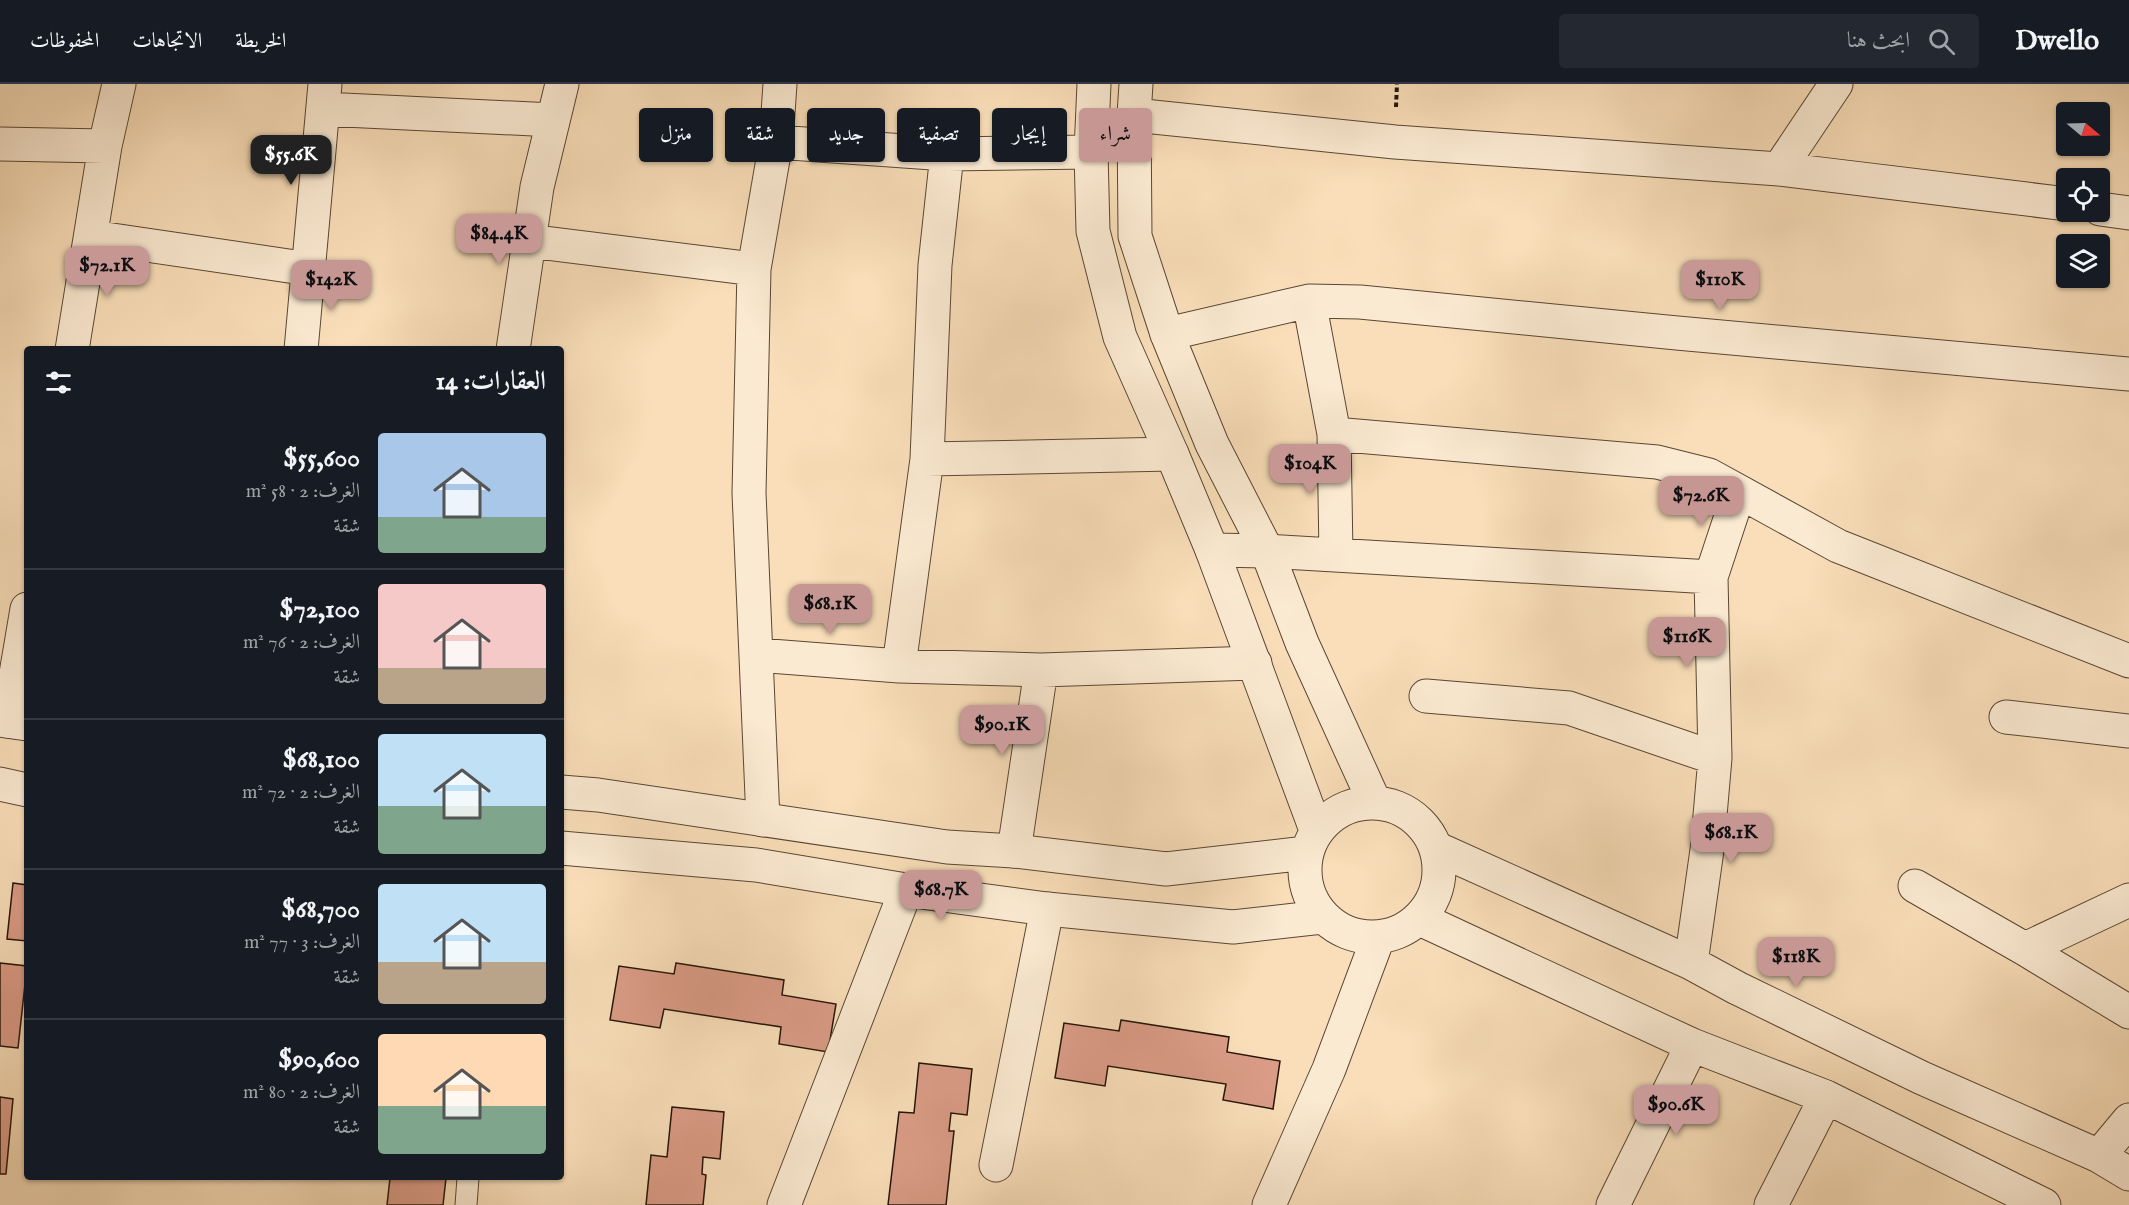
<!DOCTYPE html>
<html lang="ar">
<head>
<meta charset="utf-8">
<style>
	body { margin:0; font-family:"IM FELL English",Amiri,serif; background:#242831; color:#f1f3f6; direction:rtl; height:100vh; display:flex; flex-direction:column; font-size:22px; white-space:nowrap }
	* { box-sizing:border-box; margin:0 }
	p { font-size:20px; color:#9ea1a6 }
	.icon { flex:none; width:33px; height:33px; fill:none; stroke:currentColor; stroke-width:2; stroke-linecap:round; stroke-linejoin:round }
	.map { position:relative; flex:1; overflow:hidden; direction:ltr }
	.details { position:absolute; left:24px; top:262px; width:540px; height:834px; display:flex; flex-direction:column; background:#171b24; border-radius:6px; box-shadow:0 2px 4px #0004; direction:rtl }
	.details>* { flex:none }
	.banner { position:absolute; left:582px; top:24px; width:570px; height:54px; direction:rtl; display:flex; gap:12px }
	.needle { width:39px; rotate:109deg }
	.fabs { position:absolute; left:2056px; top:18px; display:grid; gap:12px }
	.fabs a { display:grid; place-items:center; width:54px; height:54px; border-radius:6px; background:#171b24; box-shadow:0 2px 4px #0004; font-size:30px }
	.price { position:absolute; translate:-50% -51px; padding:0 14px; border-radius:12px; background:#c59692; color:#111; font-size:20px; line-height:39px; filter:drop-shadow(0 2px 3px #0008) }
	.price::after { content:''; position:absolute; left:50%; top:36px; width:18px; height:14px; margin-left:-9px; background:inherit; clip-path:polygon(0 0,100% 0,50% 100%) }
	.price.selected { background:#222; color:#fff }
	ul { padding:0; list-style:none }
	li { display:flex; align-items:center; gap:18px; height:150px; padding:0 18px }
	li+li { border-top:2px solid #363941 }
	li span { display:grid; place-items:center; flex:none; width:168px; height:120px; border-radius:6px; color:#555 }
	li>.icon { margin-inline-start:auto }
	span .icon { width:72px; height:72px; fill:#fffc; stroke-width:1 }
	li b { font-size:26px }
	h2 { display:flex; justify-content:space-between; align-items:center; height:72px; padding:0 18px; font-size:26px }
	.pill { padding:0 21px; border-radius:6px; background:#171b24; box-shadow:0 2px 4px #0004; font-size:21px; line-height:54px }
	.pill.selected { background:#c59692; color:#111 }
	header { display:flex; align-items:center; gap:36px; box-sizing:border-box; height:84px; padding:0 30px; background:#171b24; border-bottom:2px solid #363941 }
	header strong { font-size:28px }
	nav { display:flex; gap:33px; margin-inline-start:auto; font-size:21px }
	.search { width:420px; height:54px; background:#242831; display:flex; align-items:center; gap:15px; box-sizing:border-box; padding:0 21px; border-radius:6px; color:#9ea1a6; font-size:22px }
	.map>svg:first-child { display:block }
</style>
</head>
<body>
<header>
<strong>Dwello</strong>
<div class="search"><svg class="icon" aria-label="search" viewBox="0 0 24 24"><circle cx="10" cy="10" r="6"/><path d="M15 15l6 6"/></svg>ابحث هنا</div>
<nav><a>الخريطة</a><a>الاتجاهات</a><a>المحفوظات</a></nav>
</header>
<div class="map">
<svg width="2129" height="1121" viewBox="0 0 2129 1121">
	<rect width="100%" height="100%" fill="#f9deb9"/>
	<filter id="stains"><feTurbulence type="fractalNoise" baseFrequency=".00333" numOctaves="4"/><feColorMatrix values="0 0 0 0 .2 0 0 0 0 .09 0 0 0 0 .02 0 0 0 .5 -.17"/></filter>
	<radialGradient id="worn" r=".72"><stop offset=".6" stop-color="#630" stop-opacity="0"/><stop offset="1" stop-color="#630" stop-opacity=".3"/></radialGradient>
	<!-- building -->
	<path fill="#db9c87" stroke="#241508" stroke-width="1.5" d="M13,799L27,801V857L7,855Z
		M0,879L27,882L18,964L0,962Z
		M676,879L784,896L782,911L836,920L828,968L779,960L781,943L664,925L660,944L610,936L619,882L674,890Z
		M1121,936L1229,953L1227,968L1280,977L1273,1025L1223,1016L1226,1000L1108,982L1105,1002L1055,994L1064,939L1119,947Z
		M919,979L972,985L967,1031L951,1029L949,1047H954L946,1121H888L899,1028L914,1029Z
		M0,1013L13,1015L6,1090H0Z
		M672,1023L724,1028L720,1075L703,1073L702,1090L706,1091L703,1121H646L651,1071L667,1073Z
		M390,1094H446L443,1121H387Z"/>
	<g fill="none" stroke-linecap="round" stroke-linejoin="round">
		<!-- service casing -->
		<g stroke="#594734" stroke-width="23">
			<path id="service" d="M466,1121L468,1094"/>
		</g>
		<!-- minor casing -->
		<g stroke="#594734" stroke-width="35">
			<path id="minor" d="M323,25L553,36
				M1134,31L1395,58L1779,85L2067,120
				M776,58L947,70L935,181L927,375L899,582L1041,586L1255,579
				M0,60L105,62
				M947,70L1091,68
				M1779,85L1836,0
				M2100,125L2129,129
				M92,153L309,185
				M529,157L754,185
				M1309,217L1334,350L1657,378L1709,391L1838,462L2129,577
				M1167,250L1309,217L1360,218L1677,249L2129,290
				M72,266L105,62L119,0
				M301,266L325,0
				M513,266L537,103L562,0
				M1334,350L1336,470
				M927,375L1172,370
				M1212,466L1267,467L1711,493
				M757,571L899,582
				M1426,612L1569,624L1715,674
				M2006,633L2129,647
				M8,637L27,525
				M763,736L749,409L754,185L776,58L780,0
				M1438,765L1691,879L1737,904L1922,994L2099,1072L2129,1090
				M1014,767L1041,586
				M1915,802L2025,865L2129,928
				M1420,835L1692,961L1826,1013L2044,1121
				M2025,865L2129,816
				M1691,879L1707,766L1715,674L1711,493L1739,408
				M2099,1072L2129,1036
				M996,1081L1047,825
				M784,1121L906,806
				M1613,1121L1692,961
				M1771,1121L1826,1013"/>
		</g>
		<!-- tertiary casing -->
		<g stroke="#594734" stroke-width="35">
			<path id="tertiary" d="M1094,0L1091,68L1093,147L1120,253L1172,370L1212,466L1316,746
				M1136,0L1134,31L1135,152L1167,250L1212,360L1267,467L1302,559L1374,717
				M0,636L27,640
				M0,700L27,706
				M561,708L598,711L947,763L1014,767L1166,785L1306,769
				M1305 786a67 67 0 1 1 134 0a67 67 0 1 1-134 0Z
				M561,764L756,781L906,806L1047,825L1233,843L1322,833
				M1269,1121L1329,985L1378,854"/>
		</g>
		<!-- path -->
		<path stroke="#241508" stroke-width="4" stroke-dasharray="4.5 3" stroke-linecap="butt" d="M1396,23L1397,0"/>
		<!-- service -->
		<use href="#service" stroke="#fbead2" stroke-width="21"/>
		<!-- minor -->
		<use href="#minor" stroke="#fbead2" stroke-width="33"/>
		<!-- tertiary -->
		<use href="#tertiary" stroke="#fbead2" stroke-width="33"/>
	</g>
	<rect width="100%" height="100%" filter="url(#stains)"/>
	<rect width="100%" height="100%" fill="url(#worn)"/>
</svg>
<div class="fabs">
<a><svg class="needle" viewBox="-14 -14 28 28"><path d="M0-13l5 13h-10z" fill="#e53935"/><path d="M0 13l5-13h-10z" fill="#9ea1a6"/></svg></a>
<a><svg class="icon" aria-label="locate" viewBox="0 0 24 24"><circle cx="12" cy="12" r="6"/><path d="M12 2v4M12 18v4M2 12h4M18 12h4"/></svg></a>
<a><svg class="icon" aria-label="layers" viewBox="0 0 24 24"><path d="M12 4l9 5-9 5-9-5zM3 14l9 5 9-5"/></svg></a>
</div>
<b class="price selected" style="left:291px;top:102px">$55.6K</b>
<b class="price" style="left:499px;top:181px">$84.4K</b>
<b class="price" style="left:107px;top:213px">$72.1K</b>
<b class="price" style="left:331px;top:227px">$142K</b>
<b class="price" style="left:1720px;top:227px">$110K</b>
<b class="price" style="left:1310px;top:411px">$104K</b>
<b class="price" style="left:1701px;top:443px">$72.6K</b>
<b class="price" style="left:830px;top:551px">$68.1K</b>
<b class="price" style="left:1687px;top:584px">$116K</b>
<b class="price" style="left:1002px;top:672px">$90.1K</b>
<b class="price" style="left:1731px;top:780px">$68.1K</b>
<b class="price" style="left:941px;top:837px">$68.7K</b>
<b class="price" style="left:1796px;top:904px">$118K</b>
<b class="price" style="left:1676px;top:1052px">$90.6K</b>
<div class="banner">
<a class="pill selected">شراء</a>
<a class="pill">إيجار</a>
<a class="pill">تصفية</a>
<a class="pill">جديد</a>
<a class="pill">شقة</a>
<a class="pill">منزل</a>
</div>
<section class="details">
<h2>العقارات: 14<svg class="icon" aria-label="filters" viewBox="0 0 24 24"><path d="M4 7h16M4 17h16"/><circle cx="9" cy="7" r="2"/><circle cx="15" cy="17" r="2"/></svg></h2>
<ul>
<li><span style="background:linear-gradient(#a9c7e8 70%,#7fa58c 0)"><svg class="icon" aria-label="home" viewBox="0 0 24 24"><path d="M3 11l9-7 9 7M6 9v11h12V9"/></svg></span><div><b>$55,600</b><p>الغرف: 2 · 58 m²</p><p>شقة</p></div></li>
<li><span style="background:linear-gradient(#f6c9c9 70%,#b9a48a 0)"><svg class="icon" aria-label="home" viewBox="0 0 24 24"><path d="M3 11l9-7 9 7M6 9v11h12V9"/></svg></span><div><b>$72,100</b><p>الغرف: 2 · 76 m²</p><p>شقة</p></div></li>
<li><span style="background:linear-gradient(#bfe0f5 60%,#7fa58c 0)"><svg class="icon" aria-label="home" viewBox="0 0 24 24"><path d="M3 11l9-7 9 7M6 9v11h12V9"/></svg></span><div><b>$68,100</b><p>الغرف: 2 · 72 m²</p><p>شقة</p></div></li>
<li><span style="background:linear-gradient(#bfe0f5 65%,#b9a48a 0)"><svg class="icon" aria-label="home" viewBox="0 0 24 24"><path d="M3 11l9-7 9 7M6 9v11h12V9"/></svg></span><div><b>$68,700</b><p>الغرف: 3 · 77 m²</p><p>شقة</p></div></li>
<li><span style="background:linear-gradient(#ffd9b3 60%,#7fa58c 0)"><svg class="icon" aria-label="home" viewBox="0 0 24 24"><path d="M3 11l9-7 9 7M6 9v11h12V9"/></svg></span><div><b>$90,600</b><p>الغرف: 2 · 80 m²</p><p>شقة</p></div></li>
</ul>
</section>
</div>
</body>
</html>
